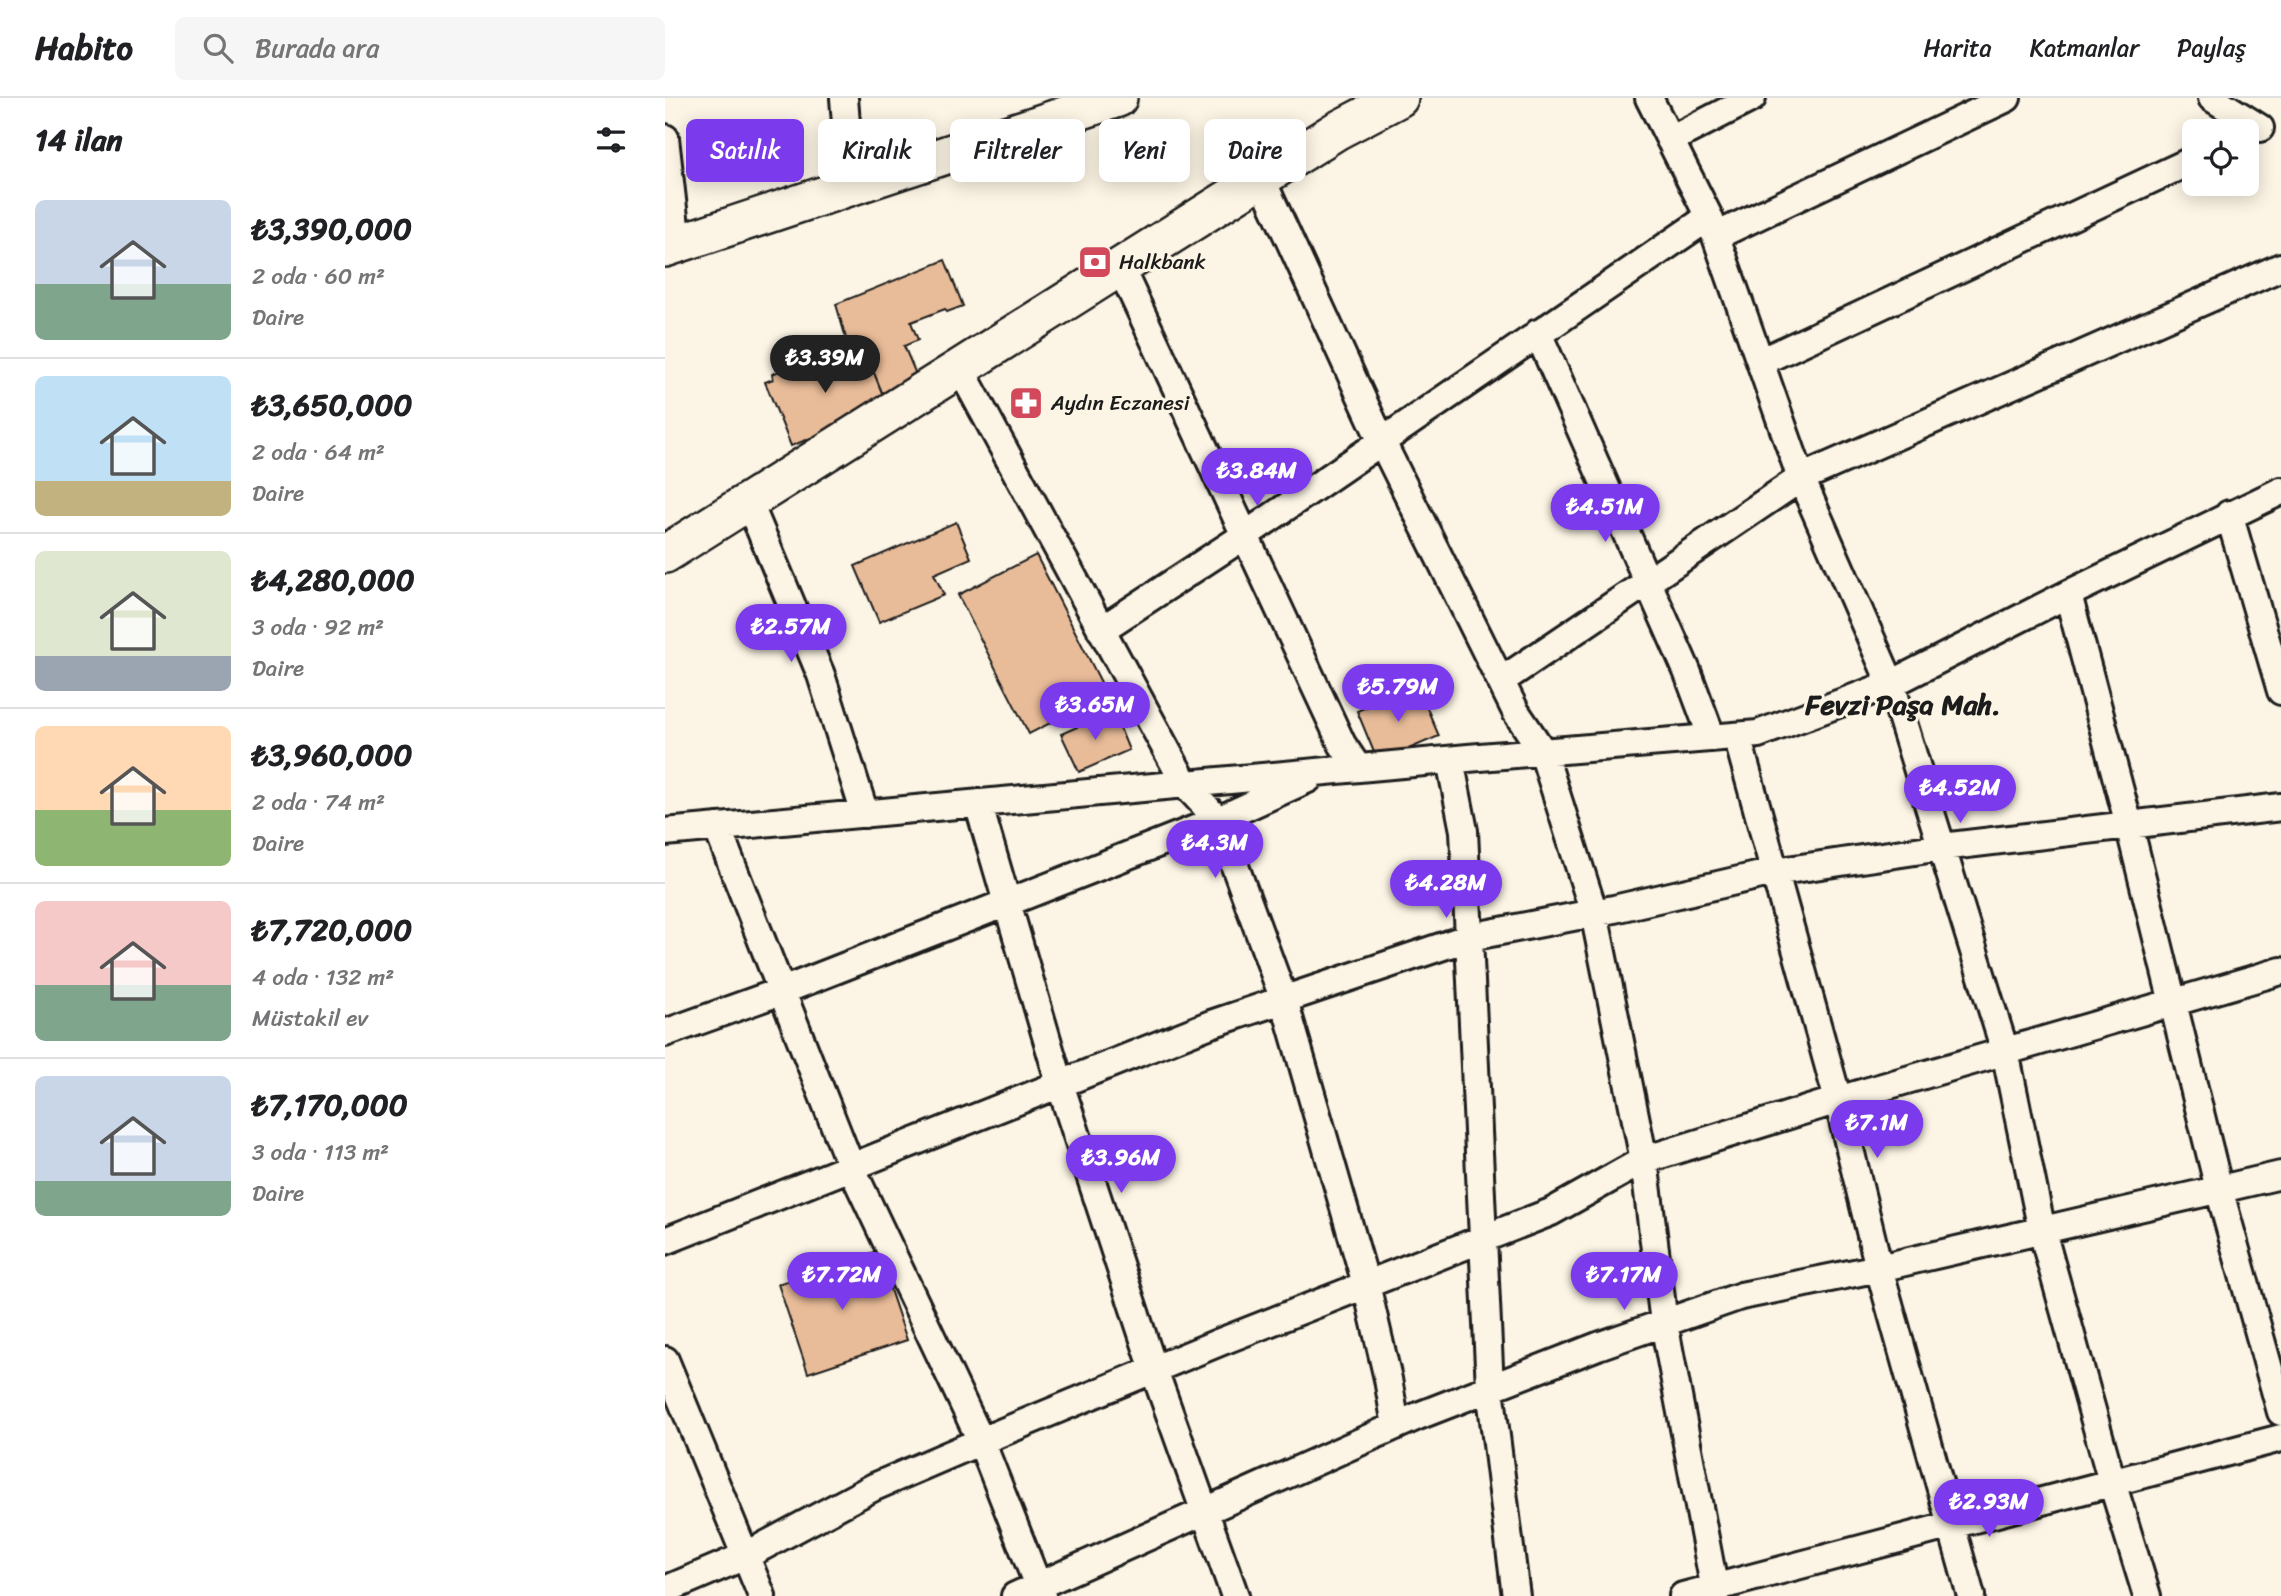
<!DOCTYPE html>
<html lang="tr">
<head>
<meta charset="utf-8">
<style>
	body { margin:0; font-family:Sriracha,sans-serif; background:#f6f6f6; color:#202124; height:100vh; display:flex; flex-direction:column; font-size:26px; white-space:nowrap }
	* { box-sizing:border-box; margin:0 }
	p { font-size:23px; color:#757577 }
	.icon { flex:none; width:38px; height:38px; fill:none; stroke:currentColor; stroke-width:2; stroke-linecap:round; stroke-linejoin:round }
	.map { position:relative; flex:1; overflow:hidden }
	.details { display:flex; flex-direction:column; background:#fff; width:665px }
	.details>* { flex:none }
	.hud { position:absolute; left:21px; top:21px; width:665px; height:63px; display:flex; gap:14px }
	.fabs { position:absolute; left:1517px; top:21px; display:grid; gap:14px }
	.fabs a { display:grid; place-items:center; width:77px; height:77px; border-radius:10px; background:#fff; box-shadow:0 4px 18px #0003; font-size:35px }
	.price { position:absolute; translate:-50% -60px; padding:0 16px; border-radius:24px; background:#7c3aed; color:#fff; font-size:23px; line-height:46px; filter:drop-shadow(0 2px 4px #0008) }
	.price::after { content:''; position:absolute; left:50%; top:42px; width:21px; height:16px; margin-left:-10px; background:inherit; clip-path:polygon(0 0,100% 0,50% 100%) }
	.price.on { background:#222; color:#fff }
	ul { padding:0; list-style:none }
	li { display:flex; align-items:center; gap:21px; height:175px; padding:0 35px }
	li+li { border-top:2px solid #e0e0e0 }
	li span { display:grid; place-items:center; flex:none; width:196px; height:140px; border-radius:10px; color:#555 }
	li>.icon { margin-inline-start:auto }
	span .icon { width:84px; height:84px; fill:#fffc; stroke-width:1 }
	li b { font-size:30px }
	h2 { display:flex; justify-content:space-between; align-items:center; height:84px; padding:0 35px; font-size:30px }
	.chip { padding:0 24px; border-radius:10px; background:#fff; box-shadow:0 4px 18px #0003; font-size:24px; line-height:63px }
	.chip.on { background:#7c3aed; color:#fff }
	header { display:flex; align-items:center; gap:42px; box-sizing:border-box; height:98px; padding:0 35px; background:#fff; border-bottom:2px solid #e0e0e0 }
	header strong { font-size:33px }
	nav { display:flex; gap:38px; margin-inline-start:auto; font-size:24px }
	.search { width:490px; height:63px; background:#f6f6f6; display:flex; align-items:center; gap:18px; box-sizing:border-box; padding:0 24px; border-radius:10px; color:#757577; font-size:26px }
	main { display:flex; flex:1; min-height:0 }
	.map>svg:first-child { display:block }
</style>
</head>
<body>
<header>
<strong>Habito</strong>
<div class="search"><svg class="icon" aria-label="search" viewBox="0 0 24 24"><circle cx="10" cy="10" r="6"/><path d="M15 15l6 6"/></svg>Burada ara</div>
<nav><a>Harita</a><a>Katmanlar</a><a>Paylaş</a></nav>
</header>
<main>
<section class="details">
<h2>14 ilan<svg class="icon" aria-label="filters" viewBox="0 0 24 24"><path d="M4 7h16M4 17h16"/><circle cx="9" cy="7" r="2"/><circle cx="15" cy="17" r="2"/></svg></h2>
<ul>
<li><span style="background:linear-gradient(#c9d6e8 60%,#7fa58c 0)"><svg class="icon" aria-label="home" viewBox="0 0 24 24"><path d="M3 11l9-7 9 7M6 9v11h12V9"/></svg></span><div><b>₺3,390,000</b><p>2 oda · 60 m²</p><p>Daire</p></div></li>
<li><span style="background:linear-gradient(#bfe0f5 75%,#c2b280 0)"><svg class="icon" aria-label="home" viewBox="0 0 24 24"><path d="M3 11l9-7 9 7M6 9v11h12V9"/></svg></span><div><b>₺3,650,000</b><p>2 oda · 64 m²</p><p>Daire</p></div></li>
<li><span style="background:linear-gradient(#dfe7d0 75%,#9aa5b1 0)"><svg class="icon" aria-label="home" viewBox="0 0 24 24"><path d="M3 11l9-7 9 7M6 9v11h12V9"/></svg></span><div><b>₺4,280,000</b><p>3 oda · 92 m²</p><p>Daire</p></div></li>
<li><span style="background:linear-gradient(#ffd9b3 60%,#8fb573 0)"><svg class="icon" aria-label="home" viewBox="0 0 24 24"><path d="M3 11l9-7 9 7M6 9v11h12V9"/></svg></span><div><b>₺3,960,000</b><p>2 oda · 74 m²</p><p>Daire</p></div></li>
<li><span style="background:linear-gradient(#f6c9c9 60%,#7fa58c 0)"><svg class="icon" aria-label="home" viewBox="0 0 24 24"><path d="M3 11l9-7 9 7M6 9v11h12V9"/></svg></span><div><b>₺7,720,000</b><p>4 oda · 132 m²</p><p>Müstakil ev</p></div></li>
<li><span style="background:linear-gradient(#c9d6e8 75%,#7fa58c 0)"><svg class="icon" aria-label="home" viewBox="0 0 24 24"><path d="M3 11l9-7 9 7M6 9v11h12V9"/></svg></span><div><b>₺7,170,000</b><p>3 oda · 113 m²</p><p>Daire</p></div></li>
</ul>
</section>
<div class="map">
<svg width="1616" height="1498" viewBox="0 0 1616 1498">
	<rect width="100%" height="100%" fill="#fcf5e5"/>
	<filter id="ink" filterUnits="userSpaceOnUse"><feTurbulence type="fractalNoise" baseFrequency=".0143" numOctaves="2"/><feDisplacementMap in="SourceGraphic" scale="14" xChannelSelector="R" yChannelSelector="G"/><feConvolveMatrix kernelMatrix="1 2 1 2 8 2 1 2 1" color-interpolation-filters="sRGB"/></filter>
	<g filter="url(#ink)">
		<!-- building -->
		<path fill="#e9bc99" stroke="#1c1c1c" stroke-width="2" d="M280,162L298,208L282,214L280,211L246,224L253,242L239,248L253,281L217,295L201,255L185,254L171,206Z
			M185,254L188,260L201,255L223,309L126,348L100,284L108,281L107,276L159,255L162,263Z
			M291,424L306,460L269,476L279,497L214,524L190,468Z
			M371,457L442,596L364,636L293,497Z
			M752,587L774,638L713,664L692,613Z
			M448,613L464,652L414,674L396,636Z
			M212,1153L242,1242L143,1275L113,1186Z"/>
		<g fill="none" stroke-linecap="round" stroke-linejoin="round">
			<!-- street casing -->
			<g stroke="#1c1c1c" stroke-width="32">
				<path id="street" d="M179,0L186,89
					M984,0L1044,119L1136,380L1226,586L1340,953L1377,1133L1447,1384L1482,1498
					M1547,0L1595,30
					M0,40L12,146
					M1005,42L1087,0
					M596,80L716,342L851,614L878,654L929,815L979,1062L999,1225L1051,1498
					M1051,138L1342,0
					M455,169L677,646L693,670
					M873,235L1022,573L1047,640
					M1095,264L1530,61
					M295,270L520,686L553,722L619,902L701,1186L723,1281L731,1328
					M84,405L156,577L200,716
					M1564,416L1616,593
					M1403,496L1464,727L1554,1091L1616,1314
					M436,532L579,438L1044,119
					M836,583L1136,380L1616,169
					M1072,638L1173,1002L1214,1170L1306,1498
					M785,662L799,733L825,1290L851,1498
					M313,705L395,986L489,1272L570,1498
					M52,729L186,1069L316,1343L377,1498
					M0,734L803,660L1093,636L1226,586L1403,496L1616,393
					M0,935L117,893L553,722L643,681
					M0,1143L546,926L805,839L949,811L1109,774L1277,749L1616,709
					M0,1262L97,1498
					M0,1492L80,1458L209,1389L316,1343L555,1244L886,1114L979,1062L1173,1002L1616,873
					M350,1498L753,1318L933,1248L1076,1198L1214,1170L1616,1077
					M1018,1498L1616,1340"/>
			</g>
			<!-- secondary casing -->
			<g stroke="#1c1c1c" stroke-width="42">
				<path id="secondary" d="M0,150L453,0
					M0,456L671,33L734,0"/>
			</g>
			<!-- street -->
			<use href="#street" stroke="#fcf5e5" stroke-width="26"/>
			<!-- secondary -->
			<use href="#secondary" stroke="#fcf5e5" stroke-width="37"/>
		</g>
	</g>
	<!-- icons -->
	<defs>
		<g id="bank-square" transform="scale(1.75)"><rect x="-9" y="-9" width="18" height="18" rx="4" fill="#d1495b" stroke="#fcf5e5"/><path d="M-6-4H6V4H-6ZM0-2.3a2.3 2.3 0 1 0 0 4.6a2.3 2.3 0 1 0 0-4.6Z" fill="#fff"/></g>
		<g id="pharmacy-square" transform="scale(1.75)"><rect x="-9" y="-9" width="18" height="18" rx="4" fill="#d1495b" stroke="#fcf5e5"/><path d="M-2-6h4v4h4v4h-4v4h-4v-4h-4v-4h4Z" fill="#fff"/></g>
	</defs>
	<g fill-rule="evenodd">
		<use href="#bank-square" x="430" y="164"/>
		<use href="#pharmacy-square" x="361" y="305"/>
	</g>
	<g text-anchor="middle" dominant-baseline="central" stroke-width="6" stroke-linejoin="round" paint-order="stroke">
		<!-- poi labels -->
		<g font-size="21" fill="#1c1c1c" stroke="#fcf5e5" text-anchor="start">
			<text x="454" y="164">Halkbank</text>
			<text x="386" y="305">Aydın Eczanesi</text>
		</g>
		<!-- district labels -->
		<g font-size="28" font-weight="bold" fill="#1c1c1c" stroke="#fcf5e5">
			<text x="1238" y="606">Fevzi Paşa Mah.</text>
		</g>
	</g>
</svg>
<div class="fabs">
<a><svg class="icon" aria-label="locate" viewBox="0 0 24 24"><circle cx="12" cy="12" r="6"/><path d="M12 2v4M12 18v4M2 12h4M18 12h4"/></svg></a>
</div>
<b class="price on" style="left:160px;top:297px">₺3.39M</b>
<b class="price" style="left:592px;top:410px">₺3.84M</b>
<b class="price" style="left:940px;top:446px">₺4.51M</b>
<b class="price" style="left:126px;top:566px">₺2.57M</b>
<b class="price" style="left:733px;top:626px">₺5.79M</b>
<b class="price" style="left:430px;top:644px">₺3.65M</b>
<b class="price" style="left:1295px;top:727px">₺4.52M</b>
<b class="price" style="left:550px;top:782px">₺4.3M</b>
<b class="price" style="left:781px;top:822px">₺4.28M</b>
<b class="price" style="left:1212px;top:1062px">₺7.1M</b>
<b class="price" style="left:456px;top:1097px">₺3.96M</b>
<b class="price" style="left:177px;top:1214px">₺7.72M</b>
<b class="price" style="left:959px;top:1214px">₺7.17M</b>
<b class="price" style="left:1324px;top:1441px">₺2.93M</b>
<div class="hud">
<a class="chip on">Satılık</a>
<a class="chip">Kiralık</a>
<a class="chip">Filtreler</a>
<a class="chip">Yeni</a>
<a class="chip">Daire</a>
</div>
</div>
</main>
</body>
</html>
